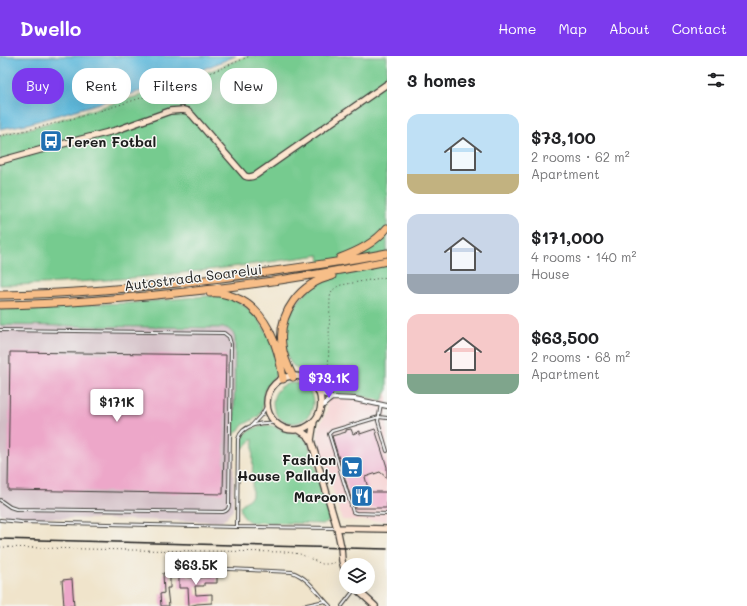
<!DOCTYPE html>
<html lang="en">
<head>
<meta charset="utf-8">
<style>
	body { margin:0; font-family:Mali,sans-serif; background:#f2f2f2; color:#202124; height:100vh; display:flex; flex-direction:column; font-size:15px; white-space:nowrap }
	* { box-sizing:border-box; margin:0 }
	p { font-size:13px; color:#757577 }
	.icon { flex:none; width:22px; height:22px; fill:none; stroke:currentColor; stroke-width:2; stroke-linecap:round; stroke-linejoin:round }
	.map { position:relative; flex:1; overflow:hidden }
	.side { display:flex; flex-direction:column; background:#fff; width:360px }
	.side>* { flex:none }
	.guide { position:absolute; left:12px; top:12px; width:315px; height:36px; display:flex; gap:8px }
	.controls { position:absolute; left:339px; top:502px; display:grid; gap:8px }
	.controls a { display:grid; place-items:center; width:36px; height:36px; border-radius:50%; background:#fff; box-shadow:0 4px 16px #0002; font-size:20px }
	.price { position:absolute; translate:-50% -34px; padding:0 9px; border-radius:4px; background:#fff; color:#222; font-size:13px; line-height:26px; filter:drop-shadow(0 1px 2px #0008) }
	.price::after { content:''; position:absolute; left:50%; top:24px; width:12px; height:9px; margin-left:-6px; background:inherit; clip-path:polygon(0 0,100% 0,50% 100%) }
	.price.active { background:#7c3aed; color:#fff }
	ul { padding:0; list-style:none }
	li { display:flex; align-items:center; gap:12px; height:100px; padding:0 20px }
	li span { display:grid; place-items:center; flex:none; width:112px; height:80px; border-radius:12px; color:#555 }
	li>.icon { margin-inline-start:auto }
	span .icon { width:48px; height:48px; fill:#fffc; stroke-width:1 }
	li b { font-size:17px }
	h2 { display:flex; justify-content:space-between; align-items:center; height:48px; padding:0 20px; font-size:17px }
	.chip { padding:0 14px; border-radius:16px; background:#fff; box-shadow:0 4px 16px #0002; font-size:14px; line-height:36px }
	.chip.active { background:#7c3aed; color:#fff }
	header { display:flex; align-items:center; gap:24px; box-sizing:border-box; height:56px; padding:0 20px; background:#7c3aed; color:#fff }
	header strong { font-size:19px }
	nav { display:flex; gap:22px; margin-inline-start:auto; font-size:14px }
	main { display:flex; flex:1; min-height:0 }
	.map>svg:first-child { display:block }
</style>
</head>
<body>
<header>
<strong>Dwello</strong>
<nav><a>Home</a><a>Map</a><a>About</a><a>Contact</a></nav>
</header>
<main>
<div class="map">
<svg width="387" height="550" viewBox="0 0 387 550">
	<rect width="100%" height="100%" fill="#f6f6f2"/>
	<filter id="ink" filterUnits="userSpaceOnUse"><feTurbulence type="fractalNoise" baseFrequency=".025" numOctaves="2"/><feDisplacementMap in="SourceGraphic" scale="8" xChannelSelector="R" yChannelSelector="G"/><feConvolveMatrix kernelMatrix="1 2 1 2 8 2 1 2 1" color-interpolation-filters="sRGB"/></filter>
	<filter id="wash" filterUnits="userSpaceOnUse"><feTurbulence type="fractalNoise" baseFrequency=".012" numOctaves="4" result="noise"/><feDisplacementMap in="SourceGraphic" scale="16" xChannelSelector="R" yChannelSelector="G"/><feGaussianBlur stdDeviation="0.9" result="paint"/><feColorMatrix in="noise" values="0 0 0 0 0 0 0 0 0 0 0 0 0 0 0 0 0 1.4 0 .05"/><feComposite in="paint" operator="in"/></filter>
	<g filter="url(#wash)">
		<rect width="100%" height="100%" fill="#f0e4cb"/>
		<!-- built -->
		<path fill="#f7cfd0" d="M387,335V465L342,464L318,383V374L320,368L325,359L327,354V341L382,345Z"/>
		<!-- industrial -->
		<path fill="#d2bdc5" d="M0,259L236,269L233,454L222,466L13,461L0,458Z"/>
		<!-- green -->
		<path fill="#76cb8f" stroke="#497456" d="M247,0H387V335L382,345C372,343 358,338 349,338C343,338 337,340 331,339C323,337 315,323 308,318C303,314 294,313 291,307C282,292 284,271 291,256C295,248 302,241 308,235C312,230 318,228 323,224L319,199C243,210 168,220 92,225C61,227 30,229 0,229V79L31,72L155,35L191,23Z
			M218,239L234,243L255,257L270,282L278,309L276,319L267,330L264,336L262,354L259,360L254,363L243,369L235,378L234,384L235,282L233,277L227,272L0,269V251L131,247Z
			M273 347a20 20 0 1 1 40 0a20 20 0 1 1-40 0Z
			M269,369C274,370 279,373 284,374C295,378 301,376 308,387L330,460C329,465 327,467 323,468L250,466C243,462 241,458 240,450L252,440L253,383L242,393C242,389 241,383 244,380C249,372 261,370 269,369Z"/>
		<!-- water -->
		<path fill="#5fb9dc" stroke="#3e6a7c" d="M0,0H236L166,28L27,68L0,73Z"/>
		<g id="blocks">
			<!-- building -->
			<path fill="#eda7c9" d="M10,296L226,299L223,438L8,434Z
				M351,373L353,378L360,375V378L375,373L387,411V422L380,416L365,421L369,436H387V452H354L332,380L346,376V374Z
				M182,507L188,508V521H210V518H217V527H204V530H195L196,539L212,538V547L197,548L189,550L188,532H179V520H182Z
				M163,517H170V532H167L169,550H161L160,538L164,537Z
				M72,523L74,550H64L62,524Z"/>
		</g>
	</g>
	<g filter="url(#ink)">
		<use href="#blocks" fill-opacity="0" stroke="#3c3a36" stroke-width="1"/>
		<g fill="none" stroke-linecap="round" stroke-linejoin="round">
			<!-- lane casing -->
			<g stroke="#3c3a36" stroke-width="4">
				<path id="lane" d="M0,274L224,277L229,281L231,288L229,449C229,453 227,455 223,456L16,453L10,451L0,444
					M381,348L378,365L387,395
					M387,362L379,361L332,375L329,378L353,456L356,457L387,458
					M252,369L262,358L267,349
					M0,464L21,466L237,471L336,472
					M237,471L238,383C242,368 263,366 276,367
					M208,512L292,516C309,522 318,538 330,550
					M302,550L325,545
					M342,550L355,533"/>
			</g>
			<!-- street casing -->
			<g stroke="#3c3a36" stroke-width="6">
				<path id="street" d="M318,336L332,342L355,343L387,350
					M320,352L328,345L332,342"/>
			</g>
			<!-- secondary casing -->
			<g stroke="#3c3a36" stroke-width="8">
				<path id="secondary" d="M0,105L47,92L117,74L170,55L183,54L187,55L192,59L245,120C249,122 252,121 256,119L387,28
					M267 347a27 27 0 1 1 54 0a27 27 0 1 1-54 0Z
					M314,365L311,384L337,472L341,491L342,505L346,519
					M299,374L308,380L311,384
					M337,472L387,473
					M354,531L375,550"/>
			</g>
			<!-- highway casing -->
			<g stroke="#3c3a36" stroke-width="9">
				<path id="highway" d="M340,202C358,195 375,187 387,172
					M210,237C218,236 226,238 234,241C267,253 279,292 283,323
					M0,239C74,238 148,231 221,222C277,215 332,208 387,197
					M0,249C71,248 142,241 213,233C271,226 329,217 387,205
					M293,321C288,311 283,300 282,289C278,256 301,227 332,220"/>
			</g>
			<!-- path -->
			<path stroke="#3c3a36" stroke-width="1" stroke-dasharray="1 3" stroke-linecap="butt" d="M0,80C86,62 170,35 250,0
				M319,332L325,329L328,324L330,241C332,234 334,232 341,229L387,221
				M0,491L131,494L286,496L300,498L322,508H328L337,506"/>
			<!-- lane -->
			<use href="#lane" stroke="#fff" stroke-width="2"/>
			<!-- street -->
			<use href="#street" stroke="#fff" stroke-width="4"/>
			<!-- secondary -->
			<use href="#secondary" stroke="#fce5cf" stroke-width="5.5"/>
			<!-- highway -->
			<use href="#highway" stroke="#f7be88" stroke-width="7"/>
			<!-- rail -->
			<path stroke="#1c1c1c" stroke-width="1.5" d="M0,483L387,493"/>
		</g>
	</g>
	<!-- icons -->
	<defs>
		<g id="bus-square" transform="scale(1.15)"><rect x="-9" y="-9" width="18" height="18" rx="4" fill="#1f6fb2" stroke="#f6f6f2"/><path d="M-5-6H5V4H4V6H2V4H-2V6H-4V4H-5ZM-3.5-4V0h7V-4ZM-3.5 1.2v1.5H-2V1.2ZM2 1.2v1.5H3.5V1.2Z" fill="#fff"/></g>
		<g id="supermarket-square" transform="scale(1.15)"><rect x="-9" y="-9" width="18" height="18" rx="4" fill="#1f6fb2" stroke="#f6f6f2"/><path d="M-6-5.5h2.5l.6 2H6L4.5 2H-2.5L-4.4-4H-6ZM-1.5 3.2a1.3 1.3 0 1 0 .1 0ZM3 3.2a1.3 1.3 0 1 0 .1 0Z" fill="#fff"/></g>
		<g id="restaurant-square" transform="scale(1.15)"><rect x="-9" y="-9" width="18" height="18" rx="4" fill="#1f6fb2" stroke="#f6f6f2"/><path d="M-5-6h1v4h1v-4h1v4h1v-4h1v5L-1.5 .5V6h-2V.5L-5-1ZM5-6V6H3V1.5H1.5Q1.5-4 5-6Z" fill="#fff"/></g>
	</defs>
	<g fill-rule="evenodd">
		<use href="#bus-square" x="51" y="85"/>
		<use href="#supermarket-square" x="352" y="411"/>
		<use href="#restaurant-square" x="362" y="440"/>
	</g>
	<g text-anchor="middle" dominant-baseline="central" stroke-width="3" stroke-linejoin="round" paint-order="stroke">
		<!-- poi labels -->
		<g font-size="14" font-weight="bold" fill="#1c1c1c" stroke="#f6f6f2" text-anchor="end">
			<text x="66" y="85" text-anchor="start">Teren Fotbal</text>
			<text x="336" y="403">Fashion<tspan x="336" dy="16">House Pallady</tspan></text>
			<text x="346" y="440">Maroon</text>
		</g>
		<!-- street labels -->
		<g font-size="14" fill="#1c1c1c" stroke="#f6f6f2">
			<text transform="translate(193 221) rotate(-7)">Autostrada Soarelui</text>
		</g>
	</g>
</svg>
<div class="controls">
<a><svg class="icon" aria-label="layers" viewBox="0 0 24 24"><path d="M12 4l9 5-9 5-9-5zM3 14l9 5 9-5"/></svg></a>
</div>
<b class="price active" style="left:329px;top:343px">$73.1K</b>
<b class="price" style="left:117px;top:367px">$171K</b>
<b class="price" style="left:196px;top:530px">$63.5K</b>
<div class="guide">
<a class="chip active">Buy</a>
<a class="chip">Rent</a>
<a class="chip">Filters</a>
<a class="chip">New</a>
</div>
</div>
<section class="side">
<h2>3 homes<svg class="icon" aria-label="filters" viewBox="0 0 24 24"><path d="M4 7h16M4 17h16"/><circle cx="9" cy="7" r="2"/><circle cx="15" cy="17" r="2"/></svg></h2>
<ul>
<li><span style="background:linear-gradient(#bfe0f5 75%,#c2b280 0)"><svg class="icon" aria-label="home" viewBox="0 0 24 24"><path d="M3 11l9-7 9 7M6 9v11h12V9"/></svg></span><div><b>$73,100</b><p>2 rooms · 62 m²</p><p>Apartment</p></div></li>
<li><span style="background:linear-gradient(#c9d6e8 75%,#9aa5b1 0)"><svg class="icon" aria-label="home" viewBox="0 0 24 24"><path d="M3 11l9-7 9 7M6 9v11h12V9"/></svg></span><div><b>$171,000</b><p>4 rooms · 140 m²</p><p>House</p></div></li>
<li><span style="background:linear-gradient(#f6c9c9 75%,#7fa58c 0)"><svg class="icon" aria-label="home" viewBox="0 0 24 24"><path d="M3 11l9-7 9 7M6 9v11h12V9"/></svg></span><div><b>$63,500</b><p>2 rooms · 68 m²</p><p>Apartment</p></div></li>
</ul>
</section>
</main>
</body>
</html>
